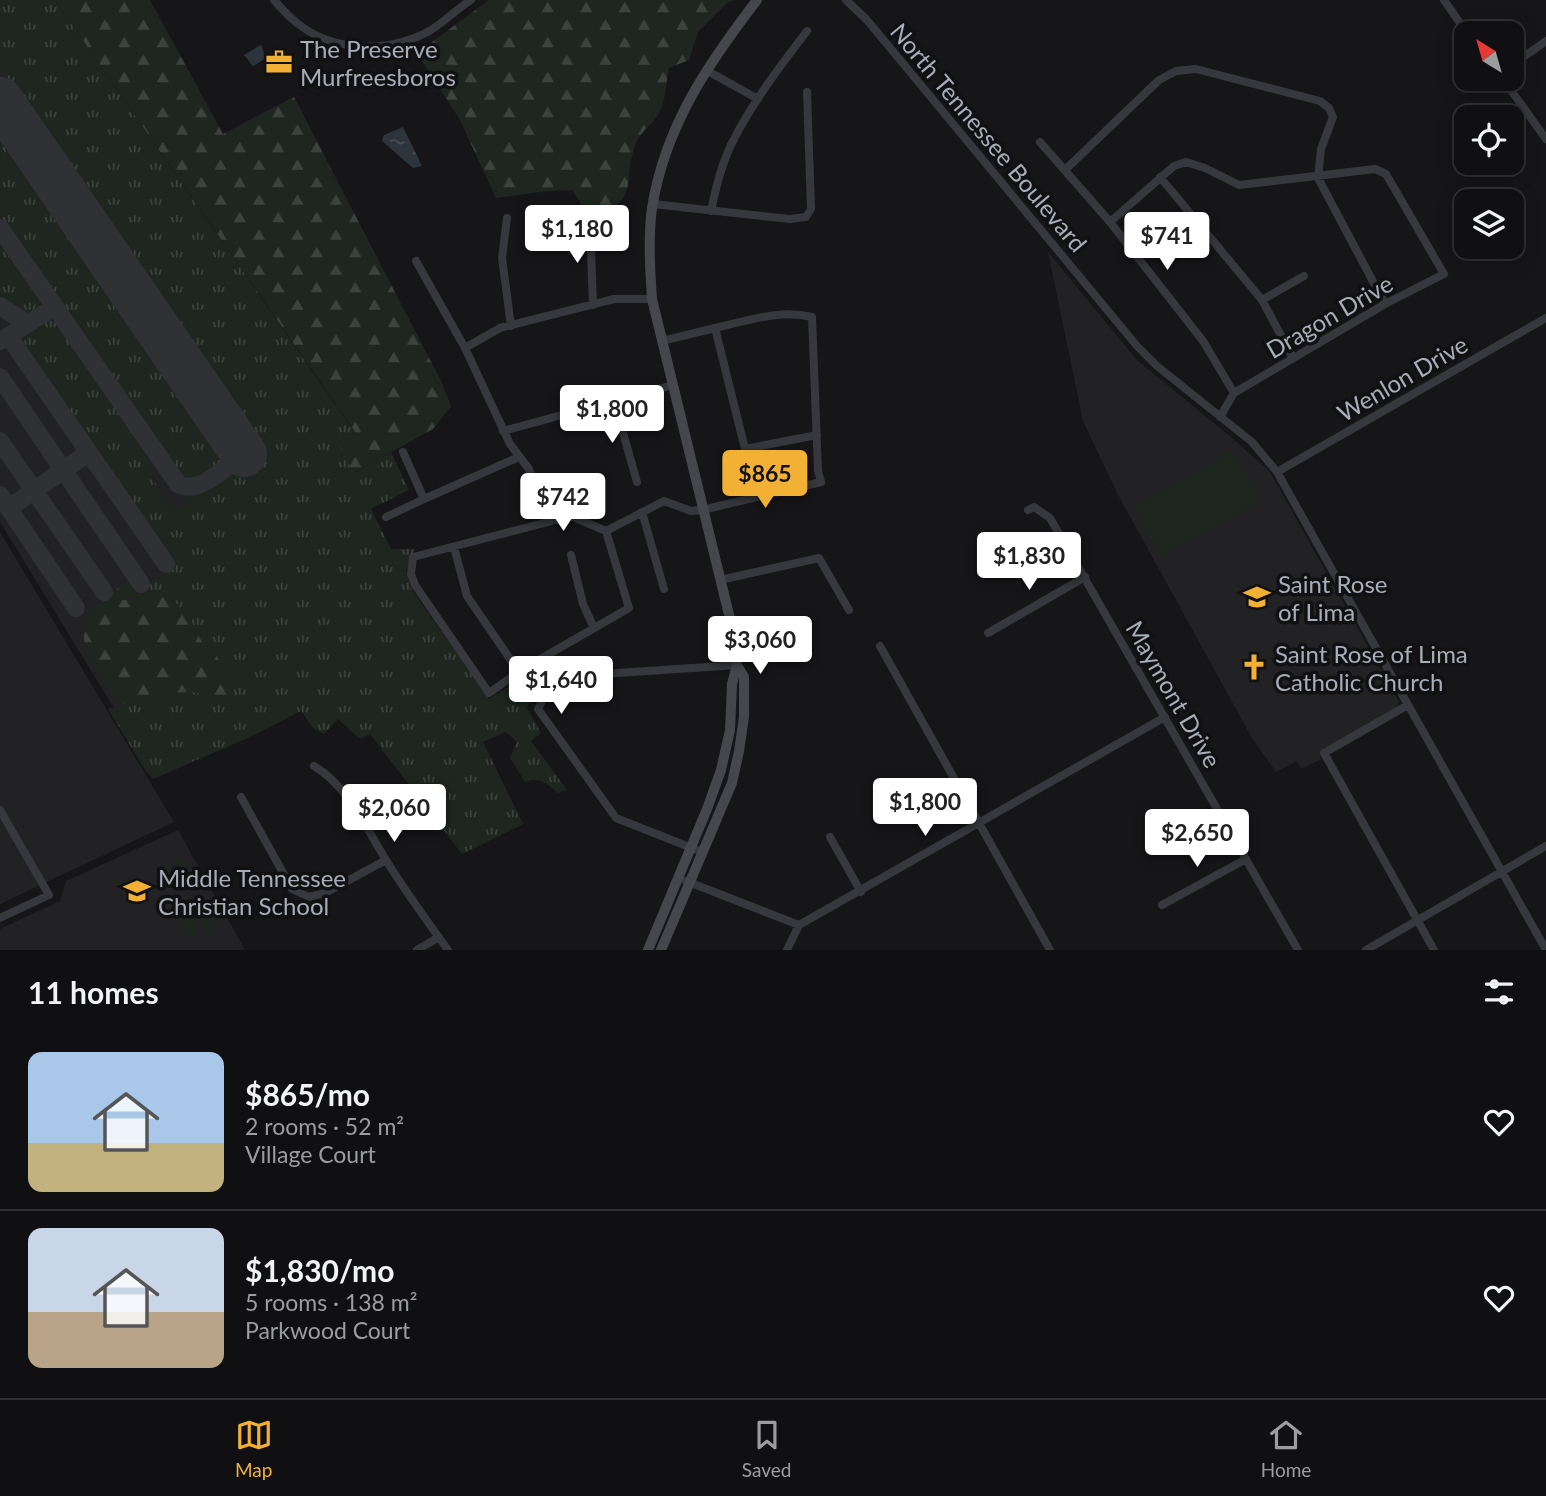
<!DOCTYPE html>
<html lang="en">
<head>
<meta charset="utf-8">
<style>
	body { margin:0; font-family:Lato,sans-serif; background:#1e1e20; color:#f1f3f6; height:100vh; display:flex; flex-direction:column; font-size:26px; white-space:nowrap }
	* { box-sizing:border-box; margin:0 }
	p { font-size:23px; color:#9c9d9f }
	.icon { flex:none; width:38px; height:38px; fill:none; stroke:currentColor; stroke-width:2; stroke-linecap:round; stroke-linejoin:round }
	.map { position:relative; height:950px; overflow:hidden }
	.side { display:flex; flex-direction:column; background:#101012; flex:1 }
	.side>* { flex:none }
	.needle { width:46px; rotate:323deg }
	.buttons { position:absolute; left:1454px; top:21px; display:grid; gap:14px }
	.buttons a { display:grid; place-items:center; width:70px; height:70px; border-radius:14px; background:#101012; box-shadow:0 4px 18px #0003,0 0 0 2px #303032; font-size:35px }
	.price { position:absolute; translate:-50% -60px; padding:0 16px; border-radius:7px; background:#fff; color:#222; font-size:23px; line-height:46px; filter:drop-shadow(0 2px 4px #0008) }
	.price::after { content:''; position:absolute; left:50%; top:42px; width:21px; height:16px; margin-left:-10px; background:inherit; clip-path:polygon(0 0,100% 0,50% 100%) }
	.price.selected { background:#f2b134; color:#111 }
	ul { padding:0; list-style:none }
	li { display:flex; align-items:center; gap:21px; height:175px; padding:0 28px }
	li+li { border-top:2px solid #303032 }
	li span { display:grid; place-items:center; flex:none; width:196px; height:140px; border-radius:14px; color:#555 }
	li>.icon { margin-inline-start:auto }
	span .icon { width:84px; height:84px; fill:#fffc; stroke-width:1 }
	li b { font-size:30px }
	h2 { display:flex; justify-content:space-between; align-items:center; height:84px; padding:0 28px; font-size:30px }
	.tabs { display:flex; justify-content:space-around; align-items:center; height:98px; border-top:2px solid #303032; background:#101012; font-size:19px; color:#9c9d9f }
	.tabs a { display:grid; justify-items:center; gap:4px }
	.tabs .selected { color:#f2b134 }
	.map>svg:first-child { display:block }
</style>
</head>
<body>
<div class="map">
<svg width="1546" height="950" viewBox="0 0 1546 950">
	<defs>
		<pattern id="grass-tufts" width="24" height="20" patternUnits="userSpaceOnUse" patternTransform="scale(1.75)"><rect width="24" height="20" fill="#1e261f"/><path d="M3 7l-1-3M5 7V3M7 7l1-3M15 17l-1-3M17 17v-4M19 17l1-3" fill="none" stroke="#3c433d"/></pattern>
		<pattern id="forest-firs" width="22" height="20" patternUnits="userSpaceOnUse" patternTransform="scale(1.75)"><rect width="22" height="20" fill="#1e261f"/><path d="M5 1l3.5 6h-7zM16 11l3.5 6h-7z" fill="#3c433d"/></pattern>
		<pattern id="water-ripples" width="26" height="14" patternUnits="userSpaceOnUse" patternTransform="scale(1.75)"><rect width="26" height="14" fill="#2c353c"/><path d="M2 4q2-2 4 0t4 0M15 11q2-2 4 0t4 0" fill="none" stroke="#485056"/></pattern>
	</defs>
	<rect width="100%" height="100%" fill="#161618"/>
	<!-- built -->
	<path fill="#222225" d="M0,0L210,224L362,444L348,469L523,824L338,684L153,772L0,522Z
		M1048,252L1137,360L1231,437L1270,472L1399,702L1397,707L1320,753V760L1301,769L1297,761L1276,772L1252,738L1117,493L1083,421Z
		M0,532L174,822L0,904Z
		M178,830L245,950H0V929L60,901L66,881Z"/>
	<!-- grass -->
	<path fill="url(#grass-tufts)" d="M0,0H55L355,433L340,446L354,473L391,452L409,490L371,509L391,549H415L406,570L412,590L489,699L519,680L531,699L527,708L541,733L531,741L567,790L558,793C548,784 539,776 525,782L510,758L517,742L506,732L483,742L523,824L462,854L370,734L360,739L338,719L324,734L314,729L301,711L250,737L153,779L145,770L108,709L168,693L194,692L221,701L234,693L215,654L204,646L188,616L169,596C146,595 124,600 102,600L128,581H132L140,592L175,566L23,346L28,330C41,323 51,315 63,327L147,452L152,478L169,505L177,507L184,503L261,448L0,72Z
		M0,125L223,449L221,462L199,479L179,477L0,218Z
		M0,237L41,296V305L38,311C22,317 12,307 0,299Z"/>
	<!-- forest -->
	<path fill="url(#forest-firs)" d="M55,0H150L223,134L294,97L441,381L451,406L433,429L353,473L340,446L355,432Z
		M489,0H735L727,3L698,32L689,60L669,68C666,81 666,99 660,111C655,122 642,130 637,141C619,182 645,196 592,219L572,190L547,191L496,198L460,120L417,53Z
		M153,596H166L188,616L204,646L215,653L228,675L234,694L219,700C211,698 201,693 192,692C166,691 143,702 119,704C97,671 62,634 102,600H123Z"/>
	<!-- pitch -->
	<path fill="#1e261f" d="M1233,450L1262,501L1162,557L1133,506Z
		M183,857L193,879L183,883L173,861Z
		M167,864L177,886L166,891L157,869Z
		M206,906L216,928L206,933L196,911Z
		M190,914L199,936L189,940L179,918Z"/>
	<!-- water -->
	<path fill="url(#water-ripples)" d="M261,45L266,58L253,66L244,55Z
		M403,127L422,166L413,168L382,141L384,135Z"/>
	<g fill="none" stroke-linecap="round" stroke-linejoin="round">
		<!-- taxiway -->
		<path stroke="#303135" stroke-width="18" d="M0,228L178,484C199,496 226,466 244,454
			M0,306L28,324
			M9,337L166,564
			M1,341L54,307
			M0,377L141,584
			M0,441L104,592
			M0,495L76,608
			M9,508L88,453"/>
		<!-- runway -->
		<path stroke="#303135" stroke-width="46" d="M0,100L244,454"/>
		<!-- street -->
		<path stroke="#37383d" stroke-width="8" d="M274,0C281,8 289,17 297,23C334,53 391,53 431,30C445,21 457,9 471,0
			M846,0L867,20L1137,346L1157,366L1252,442L1277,472L1546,950
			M1444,0L1467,33
			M1512,65L1546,41
			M706,70L758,99
			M1503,79L1546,139
			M1040,142L1110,222L1203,341L1234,393L1220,417
			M1065,170L1159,80L1176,71L1196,69L1320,101L1329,108L1333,117L1321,149L1318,178L1385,304
			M1160,177L1262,300L1293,358
			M653,204L790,219L806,217L811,209L807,92
			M711,211C716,186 722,161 734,139C754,100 781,65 807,31
			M507,218L502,258L511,326
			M1110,222L1174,166L1186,162L1205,168L1239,185L1375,169L1386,174L1444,274L1385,304L1234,393
			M590,225L593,305
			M416,261L465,348L510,444L529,469L545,509
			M1262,300L1304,276
			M662,341L715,328L757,497
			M465,348L500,328L614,299H652
			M614,401L637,482
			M503,431L673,385
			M745,449L817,435
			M403,452L424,499L519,457
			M1277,472L1546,318
			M1028,510L1034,507L1050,518L1298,950
			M642,512L664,589
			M386,517L424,499
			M606,531L629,608L523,669L489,693L415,585L411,574L413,557L571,516L606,531L664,501L691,511L702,510L821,482L818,471L812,317C779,309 747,321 715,328
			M454,547L467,596L519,672
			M571,555L583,604L594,628
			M720,580L819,558L849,610
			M988,633L1085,577
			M880,646L1050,950
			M1408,705L1324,753L1434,950
			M314,766C348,786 366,828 386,860C405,891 427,921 448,950
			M241,797L292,889L309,897L325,893L386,860
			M0,810L49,895L0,918
			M830,837L861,892
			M702,852L616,818L538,709L544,697L588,675L737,665
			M686,881L799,925L1165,717
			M1162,905L1246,859
			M417,950L439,937
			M787,950L799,925
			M1366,950L1546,846"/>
		<!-- secondary -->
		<path stroke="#45474d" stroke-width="10" d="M648,950L707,809L721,770L730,730L732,684L737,665
			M661,950L732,783L739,751L744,717V677L737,665L732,627L652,299C650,269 648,238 652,208C665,126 708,64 757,0"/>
	</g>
	<!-- icons -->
	<defs>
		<g id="office-bare" transform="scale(2.1)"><path d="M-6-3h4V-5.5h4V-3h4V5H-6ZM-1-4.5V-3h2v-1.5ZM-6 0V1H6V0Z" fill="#f2b134" stroke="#111113" stroke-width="2.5" paint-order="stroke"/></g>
		<g id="school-bare" transform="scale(2.1)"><path d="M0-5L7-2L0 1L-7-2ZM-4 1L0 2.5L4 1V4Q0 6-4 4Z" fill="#f2b134" stroke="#111113" stroke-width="2.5" paint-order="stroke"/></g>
		<g id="church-bare" transform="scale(2.1)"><path d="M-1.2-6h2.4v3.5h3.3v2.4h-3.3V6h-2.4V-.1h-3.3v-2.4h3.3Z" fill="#f2b134" stroke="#111113" stroke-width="2.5" paint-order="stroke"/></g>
	</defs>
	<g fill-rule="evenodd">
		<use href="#office-bare" x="279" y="62"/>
		<use href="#school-bare" x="1257" y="597"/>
		<use href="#church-bare" x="1254" y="667"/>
		<use href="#school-bare" x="137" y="891"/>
	</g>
	<g text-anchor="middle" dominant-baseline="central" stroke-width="7" stroke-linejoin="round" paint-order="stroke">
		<!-- poi labels -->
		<g font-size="24" fill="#a8adb8" stroke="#111113" text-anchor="start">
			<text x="300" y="48">The Preserve<tspan x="300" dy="28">Murfreesboros</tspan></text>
			<text x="1278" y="583">Saint Rose<tspan x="1278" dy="28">of Lima</tspan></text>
			<text x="1275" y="653">Saint Rose of Lima<tspan x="1275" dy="28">Catholic Church</tspan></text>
			<text x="158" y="877">Middle Tennessee<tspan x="158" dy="28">Christian School</tspan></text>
		</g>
		<!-- street labels -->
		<g font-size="24" fill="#a8adb8" stroke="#111113">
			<text transform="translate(989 137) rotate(50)">North Tennessee Boulevard</text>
			<text transform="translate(1329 316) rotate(-30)">Dragon Drive</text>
			<text transform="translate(1402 378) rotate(-30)">Wenlon Drive</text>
			<text transform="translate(1174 694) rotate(60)">Maymont Drive</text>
		</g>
	</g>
</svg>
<div class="buttons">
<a><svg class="needle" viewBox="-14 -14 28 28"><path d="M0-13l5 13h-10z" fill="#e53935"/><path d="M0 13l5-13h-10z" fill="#9c9d9f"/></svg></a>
<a><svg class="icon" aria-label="locate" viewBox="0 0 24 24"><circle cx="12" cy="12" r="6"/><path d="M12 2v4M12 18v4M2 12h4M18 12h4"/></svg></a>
<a><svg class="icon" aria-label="layers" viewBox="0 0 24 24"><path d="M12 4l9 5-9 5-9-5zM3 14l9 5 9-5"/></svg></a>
</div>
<b class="price" style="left:577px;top:265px">$1,180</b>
<b class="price" style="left:1167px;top:272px">$741</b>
<b class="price" style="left:612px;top:445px">$1,800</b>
<b class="price selected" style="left:765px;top:510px">$865</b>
<b class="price" style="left:563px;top:533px">$742</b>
<b class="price" style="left:1029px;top:592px">$1,830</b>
<b class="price" style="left:760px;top:676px">$3,060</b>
<b class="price" style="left:561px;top:716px">$1,640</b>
<b class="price" style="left:925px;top:838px">$1,800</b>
<b class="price" style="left:394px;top:844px">$2,060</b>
<b class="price" style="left:1197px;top:869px">$2,650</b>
</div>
<section class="side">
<h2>11 homes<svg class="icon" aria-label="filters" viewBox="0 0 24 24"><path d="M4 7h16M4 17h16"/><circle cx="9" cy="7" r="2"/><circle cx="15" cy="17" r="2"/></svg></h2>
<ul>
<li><span style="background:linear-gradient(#a9c7e8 65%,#c2b280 0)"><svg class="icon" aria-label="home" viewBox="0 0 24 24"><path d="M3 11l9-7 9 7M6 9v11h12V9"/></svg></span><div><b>$865/mo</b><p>2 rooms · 52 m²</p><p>Village Court</p></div><svg class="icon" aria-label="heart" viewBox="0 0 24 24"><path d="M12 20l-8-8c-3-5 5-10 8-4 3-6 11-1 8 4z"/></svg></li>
<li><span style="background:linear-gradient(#c9d6e8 60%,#b9a48a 0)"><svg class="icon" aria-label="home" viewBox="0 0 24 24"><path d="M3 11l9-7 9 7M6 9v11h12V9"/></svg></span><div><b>$1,830/mo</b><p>5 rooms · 138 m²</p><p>Parkwood Court</p></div><svg class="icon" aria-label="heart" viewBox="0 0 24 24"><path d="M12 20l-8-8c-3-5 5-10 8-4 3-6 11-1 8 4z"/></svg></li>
</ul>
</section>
<nav class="tabs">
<a class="selected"><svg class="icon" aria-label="map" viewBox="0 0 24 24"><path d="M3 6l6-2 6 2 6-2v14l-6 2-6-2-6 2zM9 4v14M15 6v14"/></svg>Map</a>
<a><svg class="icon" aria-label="saved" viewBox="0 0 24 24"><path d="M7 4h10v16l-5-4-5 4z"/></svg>Saved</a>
<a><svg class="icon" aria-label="home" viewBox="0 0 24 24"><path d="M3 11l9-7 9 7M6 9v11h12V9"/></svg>Home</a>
</nav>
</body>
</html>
